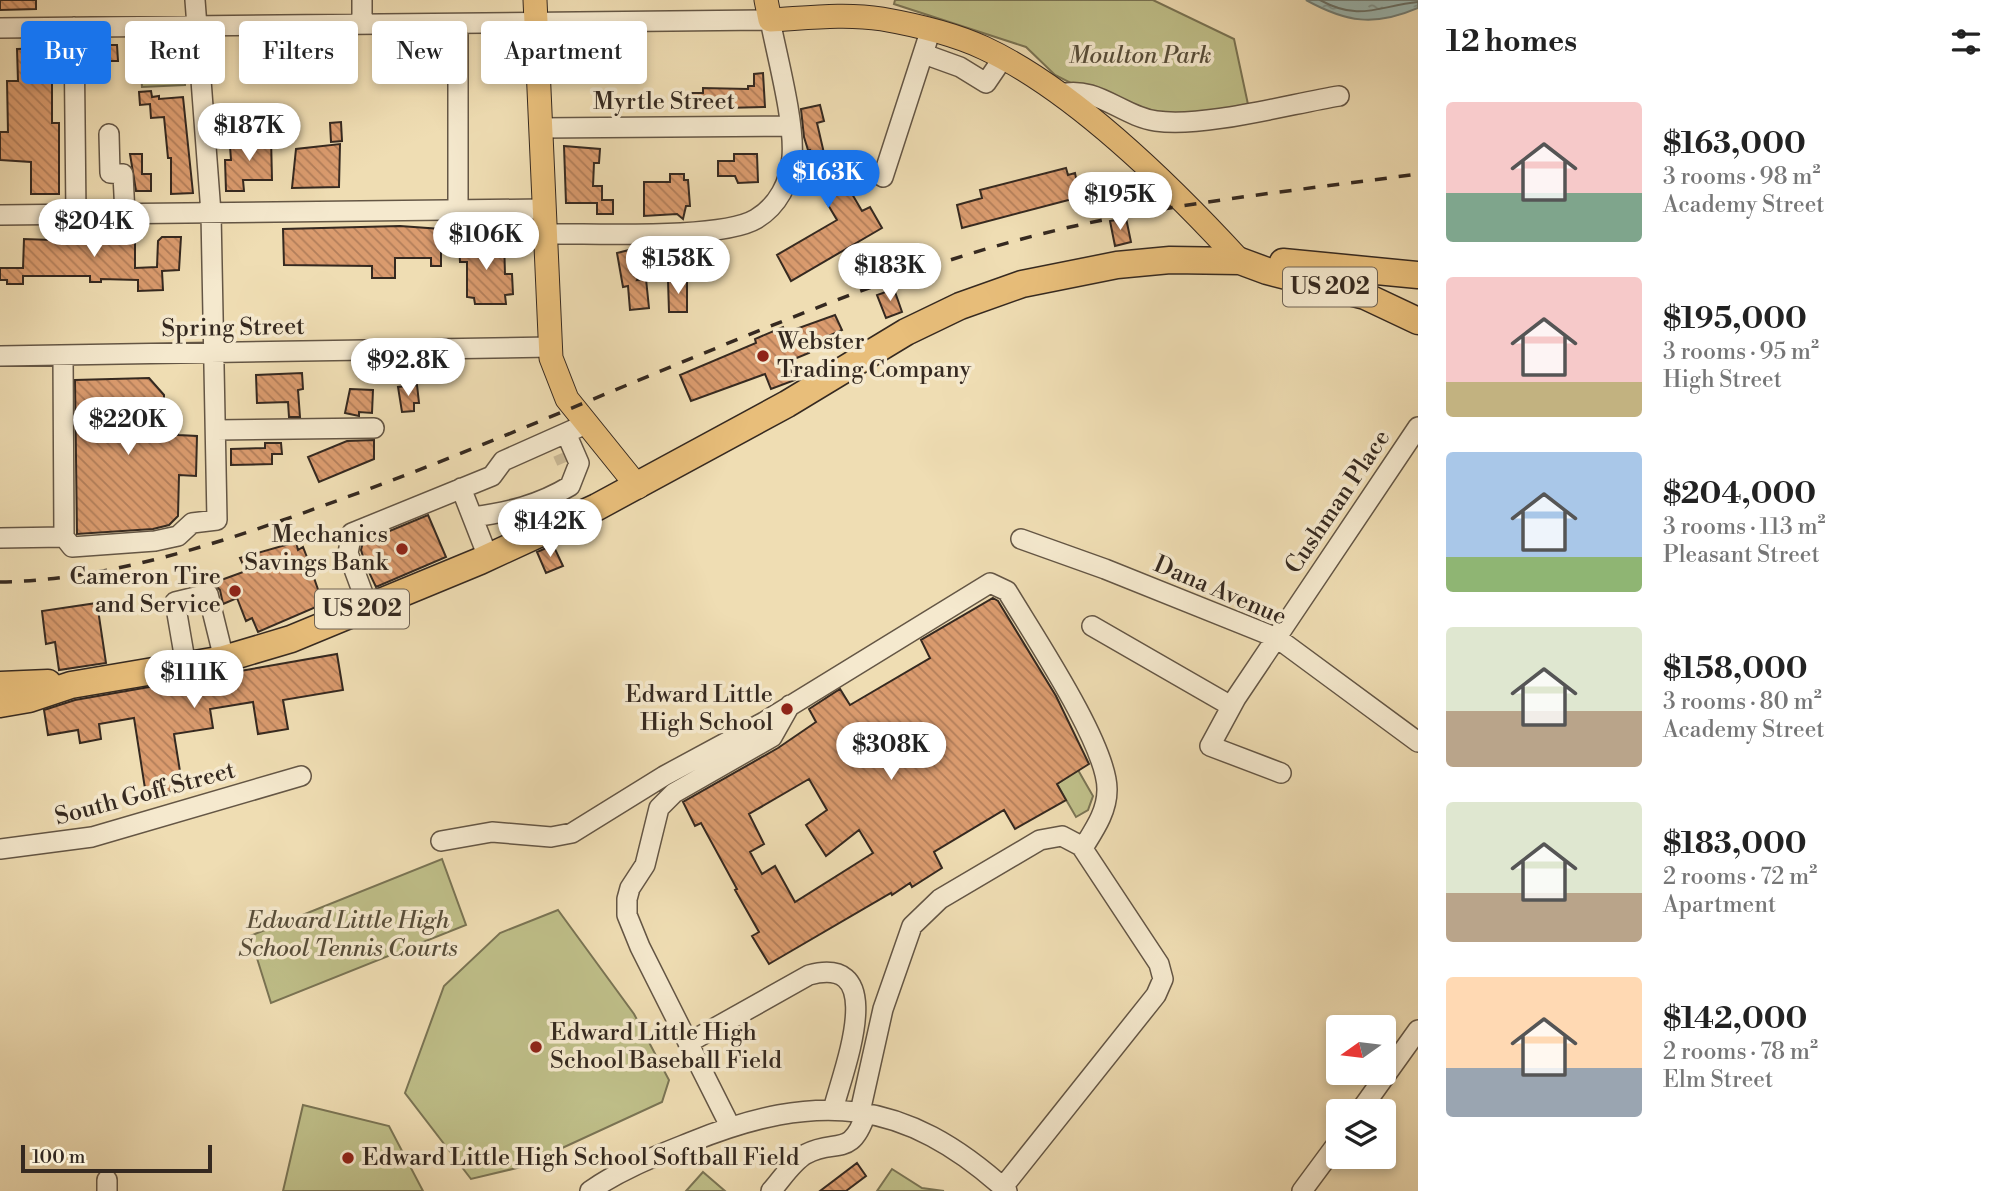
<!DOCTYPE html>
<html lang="en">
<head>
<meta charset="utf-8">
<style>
	body { margin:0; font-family:"Libre Bodoni",serif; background:#f6f6f6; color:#222; height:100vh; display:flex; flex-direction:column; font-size:26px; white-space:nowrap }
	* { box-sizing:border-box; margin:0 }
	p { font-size:23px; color:#767676 }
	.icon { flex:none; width:38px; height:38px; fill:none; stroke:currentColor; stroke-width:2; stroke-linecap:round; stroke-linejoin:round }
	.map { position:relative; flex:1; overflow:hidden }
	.side { display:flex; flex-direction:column; background:#fff; width:595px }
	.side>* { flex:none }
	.top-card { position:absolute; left:21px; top:21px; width:665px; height:63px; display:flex; gap:14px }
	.needle { width:46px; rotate:256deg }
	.tools { position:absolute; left:1326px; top:1015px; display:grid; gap:14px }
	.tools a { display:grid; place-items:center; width:70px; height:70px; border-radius:7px; background:#fff; box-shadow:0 4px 10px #0003; font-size:35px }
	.scale { position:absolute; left:21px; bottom:18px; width:191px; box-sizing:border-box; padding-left:7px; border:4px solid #352920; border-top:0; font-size:19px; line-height:24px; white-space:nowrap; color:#352920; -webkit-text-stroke:5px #f5e9ce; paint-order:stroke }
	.price { position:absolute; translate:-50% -60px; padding:0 16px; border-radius:24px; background:#fff; color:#222; font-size:23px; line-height:46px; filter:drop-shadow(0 2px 4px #0008) }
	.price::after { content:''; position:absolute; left:50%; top:42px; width:21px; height:16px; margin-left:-10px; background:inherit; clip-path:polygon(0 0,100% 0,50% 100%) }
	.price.active { background:#1a73e8; color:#fff }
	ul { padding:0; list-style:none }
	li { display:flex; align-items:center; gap:21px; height:175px; padding:0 28px }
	li span { display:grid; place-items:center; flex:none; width:196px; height:140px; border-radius:7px; color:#555 }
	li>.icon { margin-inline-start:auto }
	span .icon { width:84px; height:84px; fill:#fffc; stroke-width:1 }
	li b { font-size:30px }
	h2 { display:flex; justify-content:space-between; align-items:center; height:84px; padding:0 28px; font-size:30px }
	.pill { padding:0 24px; border-radius:7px; background:#fff; box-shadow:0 4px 10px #0003; font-size:24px; line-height:63px }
	.pill.active { background:#1a73e8; color:#fff }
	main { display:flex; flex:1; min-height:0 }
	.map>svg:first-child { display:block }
</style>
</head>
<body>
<main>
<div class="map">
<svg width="1418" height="1191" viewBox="0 0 1418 1191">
	<defs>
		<pattern id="water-ripples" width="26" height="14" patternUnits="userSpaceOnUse" patternTransform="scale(1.75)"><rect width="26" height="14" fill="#9cbab5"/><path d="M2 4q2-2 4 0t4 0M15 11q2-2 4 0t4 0" fill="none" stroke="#809793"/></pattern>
		<pattern id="building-back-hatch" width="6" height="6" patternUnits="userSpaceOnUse" patternTransform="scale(1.75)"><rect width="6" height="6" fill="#da9b6e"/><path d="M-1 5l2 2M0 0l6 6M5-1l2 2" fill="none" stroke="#b27e5a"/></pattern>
	</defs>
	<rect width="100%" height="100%" fill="#efddb3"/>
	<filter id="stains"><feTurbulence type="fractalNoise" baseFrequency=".00286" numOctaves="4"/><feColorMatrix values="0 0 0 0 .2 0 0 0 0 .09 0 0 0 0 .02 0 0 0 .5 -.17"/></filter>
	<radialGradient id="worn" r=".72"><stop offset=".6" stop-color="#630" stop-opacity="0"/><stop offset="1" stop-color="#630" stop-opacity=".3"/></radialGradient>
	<!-- green -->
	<path fill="#bfbf89" stroke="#7a7454" stroke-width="2" d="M895,0H1153L1234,39L1249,109L1155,126L1055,75L1026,47L894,4Z
		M183,40L185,85L142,87L139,42Z
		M1078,770L1093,796L1088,810L1076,817L1057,784Z
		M442,859L466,925L271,1003L250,936Z
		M558,910L634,1014L669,1080L662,1102L521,1167L471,1179L405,1093L444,986L500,933Z
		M303,1105L389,1126L423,1191H283Z
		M892,1169L922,1188L944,1191H877Z
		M703,1172L725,1191H686Z"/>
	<!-- water -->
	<path fill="url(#water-ripples)" stroke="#738079" stroke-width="2" d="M1306,0H1418V8C1374,27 1346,22 1306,0Z"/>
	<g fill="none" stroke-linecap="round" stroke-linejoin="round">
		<!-- shore -->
		<path stroke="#68726a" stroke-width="2" d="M1320,0C1360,22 1378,6 1418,2"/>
	</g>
	<!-- building -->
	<path fill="url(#building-back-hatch)" stroke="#352920" stroke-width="2" fill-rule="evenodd" d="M0,0H36V9L0,10Z
		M91,45H117L118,61H110V76L99,77V59H91Z
		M52,48V123H59V194H31V162L0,160V132H8L7,81H18L17,49Z
		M763,73L765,107L684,109V93H703V88L748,89V86H754V74Z
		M151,91L152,97L159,96V99L183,97L193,193L171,194V158H168L164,117L151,118L150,104L140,105L139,92Z
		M820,105L824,121L817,123L829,175L838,170L862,211L870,207L882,228L791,281L777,255L837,220L815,183L810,150H808L804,137L801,109Z
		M341,122L342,141L331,142L330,123Z
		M256,134L271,137L272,180H243L244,191H226L225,160H231L230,146H241V141H256Z
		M340,144L339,187L292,188L296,149Z
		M564,146L600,149L599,163H594L593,186H602V200H613V214H597V203H566Z
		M130,154H142V174H151V191H136Z
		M734,154H757L758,182L738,183L735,176H718V161H734Z
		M1066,168L1068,175L1075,173L1080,197L962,228L957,205L982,198L980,190Z
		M670,174H684V180H688L690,206H686L683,219L677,214L644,216V182H670Z
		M1126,218L1131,242L1115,246L1110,221Z
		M400,226L441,229V266H431V258H395V278H372V266L284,265L283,229Z
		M86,231L131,232V240H135V268L157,267L158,241L162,237H181L179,270L162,271L163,290L138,291V280L101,279V282H90V276H23V284H7V280H0V268H23L24,239L52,240V232Z
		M504,240L505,274H512L513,294L505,295L506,304H475L474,298L467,297V262H460L459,244Z
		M637,248L644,264L637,280L646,279L649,308L630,310L628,286L623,287L617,253Z
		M668,280H687V312H669Z
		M894,289L902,312L886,318L877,295Z
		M835,315L842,330L806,346L809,353L794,359L796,363L789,365L795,380L771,389L765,374L691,401L680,375L756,343L755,339L783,327L785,333Z
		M302,373L303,389L298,390L300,417H289L288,402L257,403L256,375Z
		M149,378L164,395V413H176L178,435L197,436L196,476L179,475L178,516L169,525L153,529L77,534L75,380Z
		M417,385L419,403H414V411L402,412L398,387Z
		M350,389L373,390L372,413L359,412V416L345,413Z
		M374,440V459L319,482L308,457L347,441Z
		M265,443H281L282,454H272V464L231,465V449L265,448Z
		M428,515L446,557L376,587L366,566L361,550L363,542Z
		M296,542L298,550L303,547L310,565L321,560L325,569L313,575L323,604L258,632L252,618L246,621L237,598L223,604L220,590L213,583L246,571L240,558Z
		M553,545L563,566L546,573L537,552Z
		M993,598L998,601L1056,696L1089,764L1057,784L1066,800L1015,829L1004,810L934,852L942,868L912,887L910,883L892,895L891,893L769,964L752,936L759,932L735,890L737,889L701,823L695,826L683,802L778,748L816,722L809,709L840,689L850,705L930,658L921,640ZM809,779L827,810L806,825L826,856L859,830L873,853L795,902L775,866L762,874L750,852L764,844L749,814Z
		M97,603L106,663L59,670L55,642L46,644L42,611Z
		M337,654L343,690L283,700L288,729L258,734L253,702L210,709L213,728L174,734L183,790L146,795L134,718L99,724L101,739L80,743L78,730L48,735L44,710L75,700Z
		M857,1163L866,1176L846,1191H820Z"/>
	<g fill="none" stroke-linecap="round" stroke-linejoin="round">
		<!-- minor-tunnel -->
		<path stroke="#cab996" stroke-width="19" stroke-dasharray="19 10" stroke-linecap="butt" d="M562,453L566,462"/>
		<!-- minor casing -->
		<g stroke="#645645" stroke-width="22">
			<path id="minor" d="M362,24V0
				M458,24V210
				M74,27L76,215
				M0,28L770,20C777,56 795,123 792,157C790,182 778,206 756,219C721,240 591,233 544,234
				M924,54L960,67L986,83L1003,58
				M1060,94C1097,85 1121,116 1156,121C1203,128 1290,104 1339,96
				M540,128L789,126
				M109,134L110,173L123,174L125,215
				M883,177L931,29
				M0,215L543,209
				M0,356L551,347
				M216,430L374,428
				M461,488L488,557
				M473,517C508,512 539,505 570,486L579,463L566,433
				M64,537L72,547L155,541L178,536L192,523L217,520L211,213L195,0
				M0,538L64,537L63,356
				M1021,539L1105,569L1277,638L1418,742
				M368,607L348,553L352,533L492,476L503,461L586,424
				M1092,626L1231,706
				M186,666L175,602L208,594L224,659
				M1281,773L1210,746L1236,698L1418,427
				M441,841L492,832L551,837L572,833L664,776L764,722L990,583L1007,591C1032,633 1108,746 1107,790C1107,812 1094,830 1083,848
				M0,849L92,837L301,776
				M688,1043L809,975C891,953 842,1073 833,1110
				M1360,1111L1418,1030
				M860,1112L883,1009L912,926L940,899L1040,840L1062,836L1081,846L1159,964L1163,979L1156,995L1003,1187
				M730,1126L640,947L627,915V899L630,888L645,865L659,808L674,793L772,737L790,705
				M107,1180V1191
				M590,1191C621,1169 656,1156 691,1142C817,1091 904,1097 1007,1191
				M771,1191C782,1179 792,1162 806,1154C836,1138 851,1159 866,1113
				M1302,1191L1339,1141"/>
		</g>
		<!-- major casing -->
		<g stroke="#352920" stroke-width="25">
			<path id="major" d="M535,0L551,358L567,399L638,487
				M766,0L770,20C807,18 845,13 882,19C916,25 952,33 984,48C1074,90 1172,187 1240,261"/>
		</g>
		<!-- highway casing -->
		<g stroke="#352920" stroke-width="29">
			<path id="highway" d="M1283,262L1418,275
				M0,685L48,683
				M0,704L29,699L71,685L224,659L291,639L480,561L597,507L787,404L906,332L960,306L1022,284L1117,265L1170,260L1240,261L1267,271L1365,296L1418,321"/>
		</g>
		<!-- minor -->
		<use href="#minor" stroke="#f5e9ce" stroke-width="19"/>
		<!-- major -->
		<use href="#major" stroke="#e8be7a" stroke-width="23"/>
		<!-- highway -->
		<use href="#highway" stroke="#e8be7a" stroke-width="26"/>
		<!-- rail -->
		<path stroke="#352920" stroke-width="3.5" stroke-dasharray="12 12" stroke-linecap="butt" d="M0,582C115,580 232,539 339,500C507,439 670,364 837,300C925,266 1016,237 1108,219C1210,199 1315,188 1418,174"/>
	</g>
	<!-- markers -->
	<g fill="#8f2418" stroke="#f5e9ce" stroke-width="2.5">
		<circle cx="763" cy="356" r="7"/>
		<circle cx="402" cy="549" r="7"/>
		<circle cx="235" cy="591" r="7"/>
		<circle cx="787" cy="709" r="7"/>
		<circle cx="536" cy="1047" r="7"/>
		<circle cx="348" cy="1158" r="7"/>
	</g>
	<g text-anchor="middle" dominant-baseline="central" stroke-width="7" stroke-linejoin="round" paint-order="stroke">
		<!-- shield labels -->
		<g fill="#f5e9ce" stroke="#6f6354" stroke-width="2">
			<rect x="1283" y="267.5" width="94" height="39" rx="5"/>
			<rect x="315" y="589.5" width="94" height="39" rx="5"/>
		</g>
		<g font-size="23" font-weight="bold" fill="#352920">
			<text x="1330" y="287">US 202</text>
			<text x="362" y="609">US 202</text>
		</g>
		<!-- park labels -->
		<g font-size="24" font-style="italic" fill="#584e3a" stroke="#f5e9ce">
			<text x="1140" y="56">Moulton Park</text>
			<text x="348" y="921">Edward Little High<tspan x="348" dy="28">School Tennis Courts</tspan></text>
		</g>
		<!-- street labels -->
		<g font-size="24" fill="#352920" stroke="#f5e9ce">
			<text x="664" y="102">Myrtle Street</text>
			<text transform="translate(233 328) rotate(-1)">Spring Street</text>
			<text transform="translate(1338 502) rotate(-56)">Cushman Place</text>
			<text transform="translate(1220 591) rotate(23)">Dana Avenue</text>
			<text transform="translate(145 794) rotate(-15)">South Goff Street</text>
		</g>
		<!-- poi labels -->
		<g font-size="24" fill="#352920" stroke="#f5e9ce" text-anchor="start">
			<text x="777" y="342">Webster<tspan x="777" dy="28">Trading Company</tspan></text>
			<text x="388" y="535" text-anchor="end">Mechanics<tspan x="388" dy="28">Savings Bank</tspan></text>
			<text x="221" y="577" text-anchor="end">Cameron Tire<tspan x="221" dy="28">and Service</tspan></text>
			<text x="773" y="695" text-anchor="end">Edward Little<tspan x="773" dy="28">High School</tspan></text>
			<text x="550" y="1033">Edward Little High<tspan x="550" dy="28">School Baseball Field</tspan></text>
			<text x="362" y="1158">Edward Little High School Softball Field</text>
		</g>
	</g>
	<rect width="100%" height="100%" filter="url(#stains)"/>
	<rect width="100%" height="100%" fill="url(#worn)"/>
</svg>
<div class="tools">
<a><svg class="needle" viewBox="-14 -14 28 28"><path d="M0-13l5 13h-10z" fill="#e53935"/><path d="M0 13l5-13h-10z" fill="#767676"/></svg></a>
<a><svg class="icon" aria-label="layers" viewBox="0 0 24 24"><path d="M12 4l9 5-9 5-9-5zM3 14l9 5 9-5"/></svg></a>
</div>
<div class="scale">100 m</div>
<b class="price" style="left:249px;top:163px">$187K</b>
<b class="price active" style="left:828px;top:210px">$163K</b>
<b class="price" style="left:1120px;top:232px">$195K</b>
<b class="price" style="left:94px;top:259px">$204K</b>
<b class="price" style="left:486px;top:272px">$106K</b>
<b class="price" style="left:678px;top:296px">$158K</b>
<b class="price" style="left:890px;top:303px">$183K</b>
<b class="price" style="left:408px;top:398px">$92.8K</b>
<b class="price" style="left:128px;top:457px">$220K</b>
<b class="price" style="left:550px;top:559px">$142K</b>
<b class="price" style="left:194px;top:710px">$111K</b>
<b class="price" style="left:891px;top:782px">$308K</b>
<div class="top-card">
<a class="pill active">Buy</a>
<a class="pill">Rent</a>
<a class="pill">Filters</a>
<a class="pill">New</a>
<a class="pill">Apartment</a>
</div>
</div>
<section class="side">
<h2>12 homes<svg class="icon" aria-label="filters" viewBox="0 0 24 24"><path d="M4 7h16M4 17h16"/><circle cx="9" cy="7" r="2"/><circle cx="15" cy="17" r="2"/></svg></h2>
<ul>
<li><span style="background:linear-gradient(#f6c9c9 65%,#7fa58c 0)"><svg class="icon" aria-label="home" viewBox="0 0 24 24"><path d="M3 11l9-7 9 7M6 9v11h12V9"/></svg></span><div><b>$163,000</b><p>3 rooms · 98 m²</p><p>Academy Street</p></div></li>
<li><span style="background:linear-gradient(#f6c9c9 75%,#c2b280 0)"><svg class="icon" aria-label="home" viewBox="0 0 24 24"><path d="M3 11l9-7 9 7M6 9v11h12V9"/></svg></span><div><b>$195,000</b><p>3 rooms · 95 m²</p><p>High Street</p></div></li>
<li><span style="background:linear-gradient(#a9c7e8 75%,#8fb573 0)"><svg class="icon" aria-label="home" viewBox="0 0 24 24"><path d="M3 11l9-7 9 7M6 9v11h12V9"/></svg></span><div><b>$204,000</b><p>3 rooms · 113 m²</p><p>Pleasant Street</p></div></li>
<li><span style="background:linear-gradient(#dfe7d0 60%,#b9a48a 0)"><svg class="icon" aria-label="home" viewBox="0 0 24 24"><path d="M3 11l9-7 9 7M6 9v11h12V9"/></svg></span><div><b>$158,000</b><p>3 rooms · 80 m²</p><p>Academy Street</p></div></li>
<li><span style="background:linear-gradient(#dfe7d0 65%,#b9a48a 0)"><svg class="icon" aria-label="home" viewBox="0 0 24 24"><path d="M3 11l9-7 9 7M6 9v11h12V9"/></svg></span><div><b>$183,000</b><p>2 rooms · 72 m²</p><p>Apartment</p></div></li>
<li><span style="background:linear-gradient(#ffd9b3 65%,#9aa5b1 0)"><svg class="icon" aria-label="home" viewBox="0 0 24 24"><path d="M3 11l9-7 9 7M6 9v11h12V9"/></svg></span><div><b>$142,000</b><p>2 rooms · 78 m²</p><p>Elm Street</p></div></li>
</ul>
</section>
</main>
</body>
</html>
